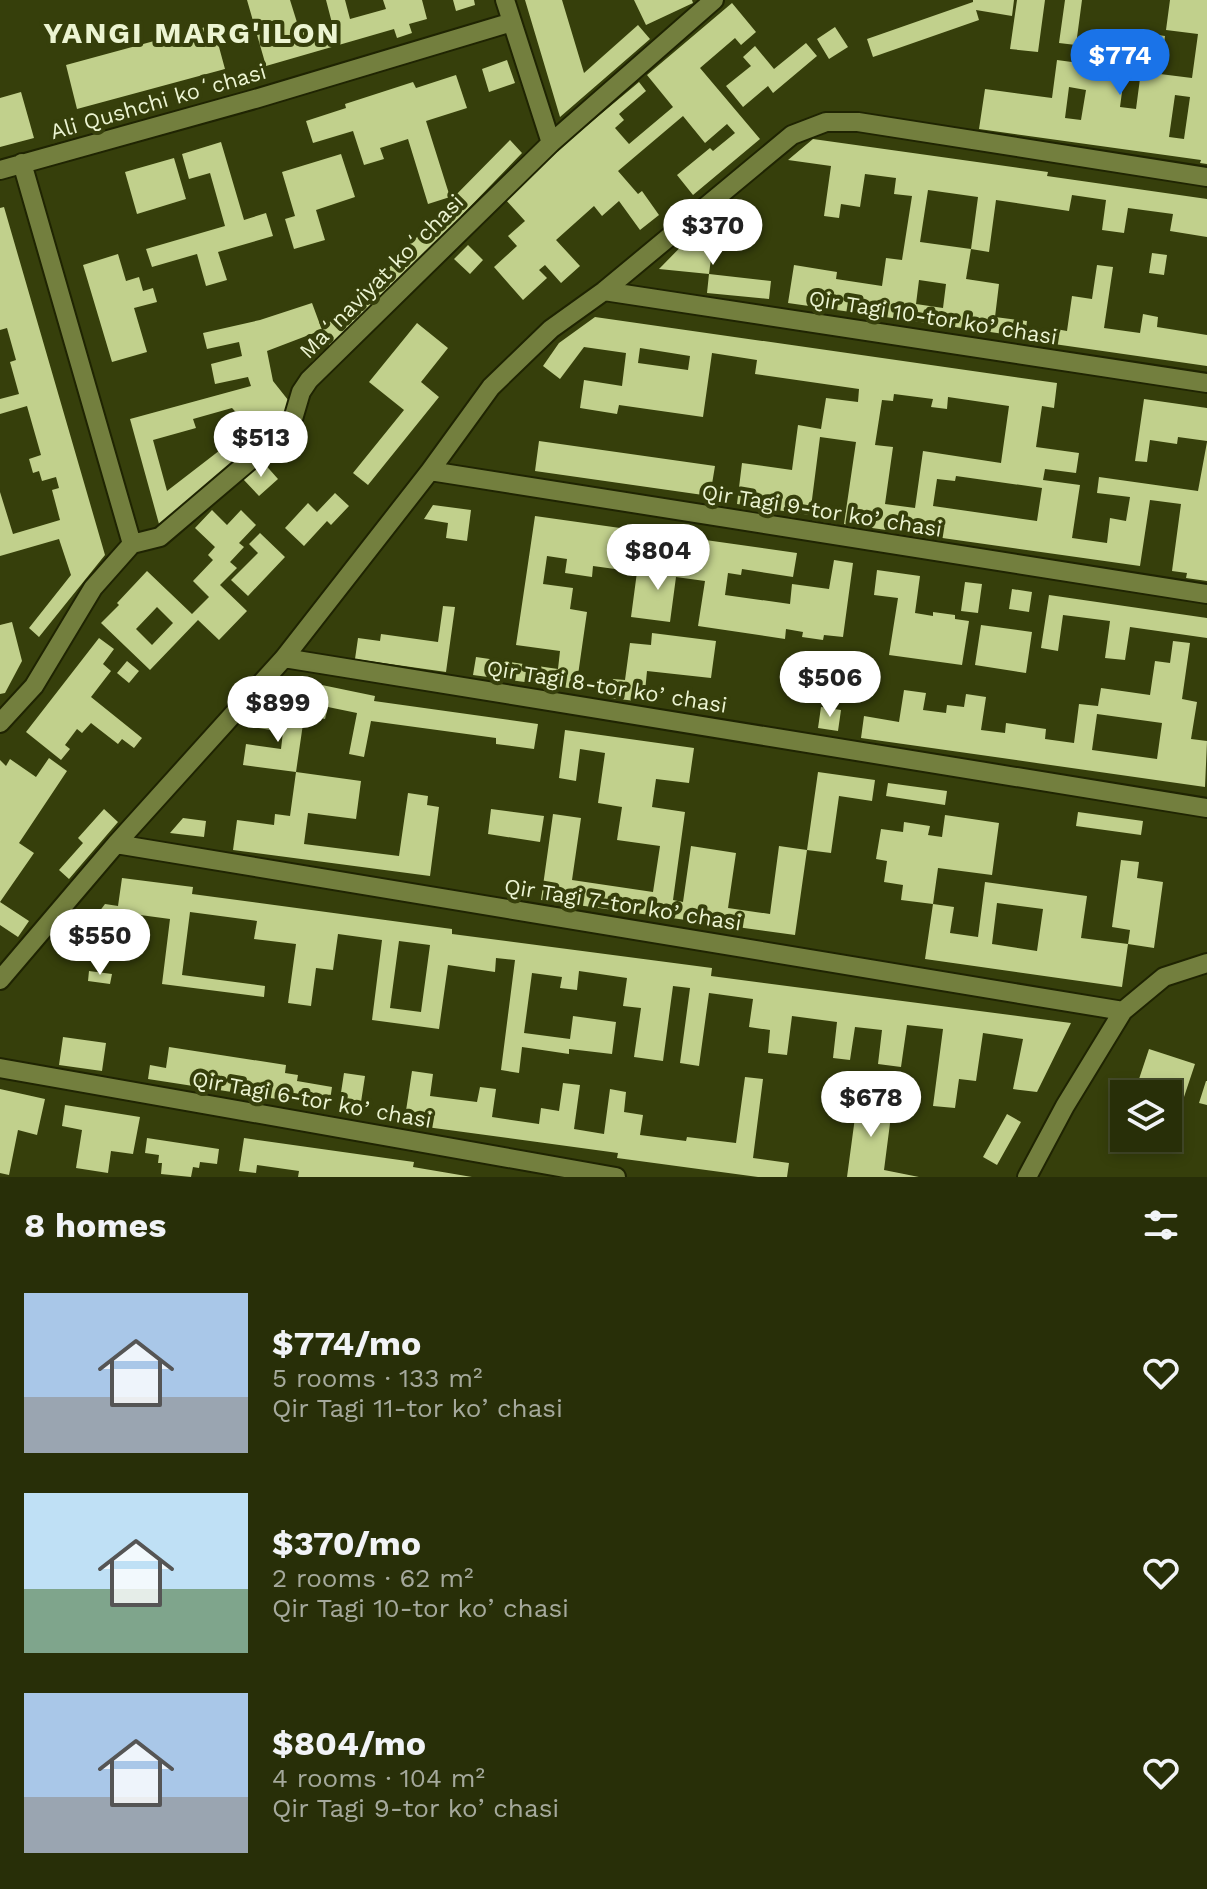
<!DOCTYPE html>
<meta charset="utf-8">
<style>
body{margin:0;font-family:"Work Sans",sans-serif;background:#303712;color:#f1f3f6;height:100vh;display:flex;flex-direction:column;font-size:30px;white-space:nowrap}
*{box-sizing:border-box;margin:0}
p{font-size:26px;color:#a5a99c}
.icon{flex:none;width:44px;height:44px;fill:none;stroke:currentColor;stroke-width:2;stroke-linecap:round;stroke-linejoin:round}
.map{position:relative;height:1177px;overflow:hidden}
.sheet{display:flex;flex-direction:column;background:#282f08;flex:1}
.sheet>*{flex:none}
.fabs{position:absolute;left:1110px;top:1080px;display:grid;gap:16px}
.fabs a{display:grid;place-items:center;width:72px;height:72px;border-radius:0px;background:#282f08;box-shadow:0 4px 12px #0003,0 0 0 2px #444a29;font-size:40px}
.price{position:absolute;translate:-50% -68px;padding:0 18px;border-radius:28px;background:#fff;color:#222;font-size:26px;line-height:52px;filter:drop-shadow(0 2px 4px #0008)}
.price::after{content:'';position:absolute;left:50%;top:48px;width:24px;height:18px;margin-left:-12px;background:inherit;clip-path:polygon(0 0,100% 0,50% 100%)}
.price.active{background:#1a73e8;color:#fff}
ul{padding:0;list-style:none}
li{display:flex;align-items:center;gap:24px;height:200px;padding:0 24px}
li span{display:grid;place-items:center;flex:none;width:224px;height:160px;border-radius:0px;color:#555}
li>.icon{margin-inline-start:auto}
span .icon{width:96px;height:96px;fill:#fffc;stroke-width:1}
li b{font-size:34px}
h2{display:flex;justify-content:space-between;align-items:center;height:96px;padding:0 24px;font-size:34px}
.map>svg:first-child{display:block}
</style>
<div class="map">
<svg width="1207" height="1177" viewBox="0 0 1207 1177">
<rect width="100%" height="100%" fill="#363f0b"/>
<path fill="#c1d08c" fill-rule="evenodd" d="M 247,0 L 290,0 L 300,32 L 332,23 L 326,0 L 345,0 L 350,19 L 386,9 L 383,0 L 422,0 L 427,19 L 409,24 L 412,33 L 397,38 L 394,29 L 266,66 Z
M 453,0 L 474,0 L 475,5 L 456,11 Z
M 525,0 L 562,0 L 584,73 L 638,25 L 650,39 L 560,117 Z
M 634,0 L 692,0 L 693,3 L 646,25 Z
M 973,0 L 1014,0 L 1012,16 L 976,10 L 979,20 L 873,57 L 867,39 L 973,2 Z
M 1017,0 L 1045,0 L 1038,52 L 1010,49 Z
M 1065,0 L 1082,0 L 1076,45 L 1059,43 Z
M 1170,0 L 1207,0 L 1207,164 L 1200,163 L 1201,160 L 979,129 L 985,89 L 1052,98 L 1057,60 L 1109,67 L 1114,29 L 1165,36 L 1160,74 L 1192,78 L 1198,34 L 1166,30 ZM 1125,69 L 1141,71 L 1136,109 L 1120,107 ZM 1069,87 L 1086,90 L 1081,120 L 1065,118 ZM 1175,95 L 1190,97 L 1184,139 L 1169,137 Z
M 732,3 L 756,32 L 741,45 L 735,38 L 700,68 L 760,139 L 693,195 L 677,175 L 710,148 L 713,151 L 735,133 L 727,124 L 705,143 L 683,116 L 618,171 L 638,194 L 642,191 L 659,215 L 640,230 L 619,201 L 602,216 L 594,206 L 556,240 L 580,266 L 561,283 L 545,265 L 539,270 L 547,278 L 523,300 L 494,267 L 517,246 L 508,236 L 525,221 L 505,199 L 577,134 L 639,82 L 646,91 L 619,114 L 624,120 L 615,128 L 629,144 L 673,107 L 647,75 Z
M 213,25 L 225,69 L 77,109 L 66,65 Z
M 835,27 L 848,47 L 829,59 L 817,39 Z
M 806,43 L 817,56 L 773,93 L 768,86 L 743,107 L 726,86 L 751,66 L 743,57 L 755,46 L 774,69 Z
M 507,60 L 515,83 L 489,92 L 482,69 Z
M 456,75 L 467,108 L 426,121 L 450,197 L 428,204 L 408,139 L 380,148 L 384,159 L 364,165 L 353,131 L 313,143 L 306,121 L 346,108 L 345,104 L 413,82 L 416,88 Z
M 21,92 L 34,138 L 0,147 L 0,98 Z
M 813,139 L 1048,172 L 1047,176 L 1207,199 L 1207,237 L 1170,231 L 1173,214 L 1128,208 L 1124,233 L 1102,230 L 1106,200 L 1072,195 L 1069,211 L 996,200 L 989,252 L 971,249 L 978,197 L 928,190 L 920,242 L 971,249 L 966,279 L 999,284 L 995,317 L 1027,321 L 1025,337 L 788,303 L 794,265 L 837,272 L 836,279 L 882,286 L 886,258 L 902,260 L 912,196 L 894,194 L 896,178 L 865,174 L 860,207 L 841,204 L 839,218 L 824,216 L 831,166 L 788,160 ZM 919,280 L 946,284 L 943,308 L 916,304 Z
M 510,140 L 522,153 L 461,216 L 465,222 L 330,348 L 323,328 L 394,263 L 392,260 L 451,206 L 448,203 Z
M 221,142 L 244,220 L 266,213 L 273,236 L 218,252 L 227,280 L 206,286 L 197,254 L 152,267 L 146,249 L 225,226 L 210,173 L 189,179 L 182,154 Z
M 341,154 L 355,197 L 316,210 L 325,240 L 294,249 L 285,219 L 295,216 L 282,172 Z
M 174,158 L 186,199 L 137,214 L 125,172 Z
M 4,207 L 105,555 L 39,637 L 29,628 L 71,575 L 59,539 L 0,556 L 0,492 L 13,534 L 60,520 L 52,490 L 59,488 L 56,477 L 42,481 L 39,471 L 33,473 L 29,459 L 41,455 L 27,406 L 0,414 L 0,399 L 19,394 L 10,362 L 16,360 L 7,328 L 0,330 L 0,208 Z
M 707,220 L 716,220 L 709,274 L 771,281 L 769,299 L 707,293 L 709,274 L 659,269 Z
M 468,245 L 483,260 L 470,274 L 454,259 Z
M 1152,253 L 1167,255 L 1164,275 L 1149,273 Z
M 118,254 L 126,281 L 139,277 L 143,291 L 153,288 L 157,302 L 134,308 L 147,352 L 112,362 L 83,265 Z
M 1097,265 L 1113,267 L 1104,328 L 1140,333 L 1143,314 L 1158,317 L 1157,327 L 1207,335 L 1207,366 L 1054,344 L 1056,329 L 1067,331 L 1072,296 L 1092,299 Z
M 312,303 L 322,330 L 267,351 L 273,381 L 292,405 L 243,458 L 159,524 L 130,419 L 251,386 L 248,377 L 215,384 L 211,364 L 242,356 L 239,342 L 207,349 L 203,333 L 260,320 ZM 232,408 L 250,427 L 167,491 L 153,440 L 196,428 L 193,419 Z
M 595,317 L 1057,383 L 1054,408 L 1042,406 L 1036,447 L 1079,453 L 1076,473 L 1045,469 L 1043,480 L 1080,485 L 1072,538 L 1107,543 L 1110,518 L 1126,521 L 1130,497 L 1097,493 L 1099,477 L 1198,491 L 1207,442 L 1207,581 L 1186,578 L 1187,573 L 1172,571 L 1181,504 L 1150,500 L 1140,566 L 844,524 L 856,442 L 820,437 L 810,515 L 737,504 L 742,463 L 792,470 L 798,425 L 821,429 L 826,398 L 858,402 L 859,389 L 755,374 L 757,360 L 712,353 L 703,417 L 619,405 L 617,414 L 580,408 L 584,380 L 622,386 L 626,353 L 584,347 L 560,379 L 543,366 L 559,343 ZM 640,348 L 690,356 L 688,370 L 638,363 ZM 894,394 L 933,399 L 931,407 L 947,409 L 948,397 L 1009,406 L 1001,463 L 923,451 L 915,508 L 885,504 L 893,447 L 875,445 L 882,400 L 893,401 ZM 956,476 L 1042,488 L 1037,521 L 933,506 L 937,479 L 955,481 Z
M 417,323 L 448,348 L 421,382 L 439,397 L 368,485 L 353,473 L 404,410 L 369,382 Z
M 1144,399 L 1207,408 L 1207,441 L 1178,437 L 1177,444 L 1150,440 L 1147,462 L 1135,461 Z
M 539,441 L 715,466 L 710,496 L 535,471 Z
M 262,461 L 278,479 L 259,496 L 243,479 Z
M 335,493 L 349,506 L 331,525 L 327,521 L 304,546 L 285,528 L 308,503 L 317,512 Z
M 433,505 L 471,510 L 467,541 L 446,538 L 448,523 L 424,519 Z
M 212,510 L 227,525 L 241,510 L 256,525 L 239,543 L 244,547 L 230,562 L 237,568 L 220,585 L 247,611 L 219,640 L 198,620 L 150,670 L 101,623 L 119,605 L 117,603 L 147,571 L 192,614 L 209,597 L 193,581 L 213,560 L 208,555 L 215,547 L 195,528 ZM 157,607 L 173,623 L 152,645 L 136,629 Z
M 535,516 L 797,553 L 793,577 L 742,569 L 741,575 L 728,573 L 725,595 L 790,604 L 792,584 L 829,589 L 834,560 L 853,563 L 843,637 L 824,635 L 823,640 L 802,637 L 803,632 L 786,629 L 785,639 L 698,626 L 705,581 L 676,577 L 670,622 L 631,617 L 637,572 L 593,566 L 592,577 L 565,573 L 567,559 L 547,556 L 543,584 L 573,588 L 570,609 L 587,612 L 576,689 L 473,675 L 476,657 L 558,669 L 560,651 L 516,645 Z
M 260,533 L 285,557 L 248,596 L 231,580 L 258,553 L 249,544 Z
M 877,570 L 920,576 L 915,613 L 933,616 L 933,612 L 955,615 L 955,619 L 969,621 L 962,665 L 889,655 L 898,598 L 874,595 Z
M 965,582 L 982,584 L 978,613 L 961,611 Z
M 1012,589 L 1032,592 L 1029,612 L 1009,609 Z
M 1049,595 L 1207,618 L 1207,638 L 1130,627 L 1125,660 L 1105,658 L 1110,621 L 1063,615 L 1058,651 L 1041,648 Z
M 443,606 L 455,607 L 446,672 L 355,659 L 358,638 L 380,641 L 381,634 L 438,642 Z
M 12,622 L 22,661 L 5,693 L 0,694 L 0,625 Z
M 981,625 L 1032,632 L 1026,673 L 975,665 Z
M 652,633 L 716,641 L 711,678 L 647,671 L 644,702 L 610,698 L 613,679 L 625,680 L 630,643 L 651,645 Z
M 99,638 L 114,649 L 103,664 L 111,671 L 91,697 L 142,738 L 134,748 L 122,739 L 118,744 L 91,723 L 82,733 L 77,729 L 65,745 L 70,749 L 61,760 L 26,732 Z
M 1173,641 L 1190,643 L 1182,699 L 1197,702 L 1191,739 L 1207,741 L 1205,787 L 861,738 L 864,716 L 899,722 L 904,690 L 926,693 L 923,710 L 946,713 L 947,705 L 964,707 L 966,694 L 986,697 L 981,730 L 1005,733 L 1006,723 L 1046,729 L 1045,739 L 1074,743 L 1079,704 L 1098,706 L 1101,688 L 1150,695 L 1155,661 L 1170,663 ZM 1097,714 L 1162,723 L 1157,759 L 1092,750 Z
M 127,661 L 139,671 L 129,683 L 117,673 Z
M 288,678 L 375,696 L 374,701 L 538,724 L 534,749 L 496,744 L 496,738 L 371,721 L 364,757 L 349,754 L 357,713 L 328,707 L 325,719 L 315,717 L 316,713 L 272,704 Z
M 821,707 L 841,710 L 838,731 L 818,728 Z
M 270,711 L 304,717 L 296,772 L 243,765 L 246,744 L 281,749 L 283,732 L 253,727 Z
M 565,730 L 694,748 L 689,783 L 656,779 L 652,807 L 685,812 L 673,900 L 683,902 L 691,846 L 736,853 L 728,908 L 770,914 L 779,846 L 807,850 L 795,935 L 541,900 L 553,814 L 581,818 L 572,880 L 653,892 L 660,846 L 617,840 L 622,807 L 598,803 L 605,753 L 580,749 L 576,781 L 559,778 Z
M 49,758 L 67,771 L 19,843 L 34,853 L 0,902 L 29,921 L 18,937 L 0,925 L 0,760 L 6,766 L 10,759 L 36,777 Z
M 296,772 L 361,781 L 356,819 L 308,813 L 304,844 L 399,856 L 408,793 L 428,796 L 427,805 L 439,807 L 430,876 L 233,850 L 237,820 L 274,825 L 275,814 L 290,816 Z
M 818,772 L 875,780 L 872,801 L 839,796 L 831,853 L 807,850 Z
M 888,783 L 947,791 L 945,805 L 886,796 Z
M 104,809 L 118,822 L 69,879 L 59,870 L 83,843 L 78,838 Z
M 491,809 L 544,816 L 540,842 L 488,834 Z
M 1078,812 L 1143,821 L 1141,835 L 1076,826 Z
M 945,815 L 999,823 L 992,875 L 938,868 L 933,904 L 901,900 L 903,885 L 884,882 L 887,861 L 876,859 L 881,829 L 903,832 L 904,822 L 930,826 L 928,835 L 942,837 Z
M 183,818 L 206,821 L 204,837 L 170,833 Z
M 1121,860 L 1139,862 L 1137,878 L 1163,882 L 1154,948 L 1128,944 L 1130,930 L 1112,927 Z
M 122,878 L 193,887 L 192,894 L 452,929 L 452,934 L 712,968 L 711,976 L 1071,1023 L 1037,1092 L 1013,1089 L 1023,1039 L 983,1033 L 976,1081 L 959,1079 L 955,1108 L 933,1106 L 943,1029 L 907,1025 L 901,1067 L 878,1064 L 882,1030 L 855,1027 L 850,1060 L 833,1058 L 837,1022 L 792,1016 L 787,1055 L 768,1053 L 770,1030 L 749,1027 L 753,999 L 709,993 L 699,1066 L 680,1063 L 690,988 L 673,986 L 663,1061 L 634,1057 L 641,1008 L 623,1006 L 627,978 L 579,971 L 577,990 L 560,988 L 562,977 L 532,973 L 524,1033 L 570,1039 L 573,1016 L 616,1022 L 612,1054 L 569,1049 L 569,1054 L 522,1047 L 519,1073 L 501,1070 L 515,960 L 496,958 L 495,972 L 448,965 L 439,1029 L 372,1020 L 382,940 L 338,934 L 333,970 L 316,968 L 311,1006 L 288,1003 L 296,944 L 254,939 L 257,921 L 190,912 L 182,975 L 265,986 L 264,997 L 162,984 L 170,919 L 118,912 L 116,928 L 90,924 L 105,904 L 118,906 ZM 399,941 L 430,945 L 421,1012 L 390,1008 Z
M 985,882 L 1087,896 L 1081,938 L 1128,944 L 1122,987 L 925,959 L 933,904 L 954,907 L 950,933 L 978,937 ZM 997,903 L 1043,909 L 1037,951 L 992,944 Z
M 89,971 L 112,974 L 110,984 L 88,981 Z
M 63,1037 L 106,1043 L 102,1071 L 59,1065 Z
M 169,1047 L 286,1065 L 285,1073 L 298,1075 L 297,1081 L 332,1087 L 329,1107 L 148,1079 L 150,1065 L 166,1068 Z
M 1149,1049 L 1195,1064 L 1183,1100 L 1137,1085 Z
M 412,1071 L 433,1074 L 430,1096 L 477,1102 L 480,1087 L 496,1089 L 492,1117 L 539,1124 L 541,1108 L 559,1111 L 563,1083 L 580,1085 L 574,1129 L 604,1134 L 610,1089 L 626,1092 L 624,1112 L 643,1115 L 640,1135 L 686,1141 L 687,1137 L 736,1143 L 745,1077 L 763,1079 L 753,1158 L 789,1163 L 787,1177 L 758,1177 L 617,1158 L 618,1153 L 404,1124 Z
M 344,1073 L 365,1076 L 359,1115 L 338,1112 Z
M 1206,1081 L 1207,1081 L 1207,1105 L 1199,1103 Z
M 0,1089 L 45,1099 L 37,1135 L 18,1130 L 9,1175 L 0,1173 Z
M 858,1095 L 893,1100 L 884,1170 L 919,1177 L 847,1177 Z
M 65,1105 L 140,1117 L 133,1154 L 111,1151 L 108,1173 L 76,1168 L 82,1130 L 62,1126 Z
M 1007,1114 L 1021,1122 L 997,1165 L 983,1157 Z
M 1120,1126 L 1124,1127 L 1124,1138 L 1140,1138 L 1138,1146 L 1116,1139 Z
M 147,1138 L 219,1149 L 217,1164 L 200,1162 L 199,1168 L 193,1167 L 191,1177 L 161,1174 L 162,1163 L 158,1163 L 159,1155 L 145,1153 Z
M 244,1138 L 414,1162 L 413,1167 L 472,1177 L 298,1177 L 299,1171 L 257,1165 L 256,1173 L 239,1171 Z"/>
<g fill="none" stroke-linecap="round" stroke-linejoin="round">
<defs>
<path id="street" d="M 505,0 L 551,143
M 22,163 L 132,544
M 0,170 L 255,99 L 512,22
M 604,291 L 1207,383
M 430,471 L 1207,594
M 284,658 L 1207,808
M 0,723 L 34,686 L 93,588 L 132,544 L 160,537 L 274,440 L 293,419 L 301,392 L 309,380 L 551,143 L 714,0
M 116,844 L 1123,1011
M 0,980 L 116,844 L 284,658 L 430,471 L 491,387 L 551,329 L 604,291 L 792,135 L 826,122 L 858,122 L 1207,177
M 0,1068 L 616,1177
M 1027,1177 L 1065,1106 L 1123,1011 L 1164,977 L 1207,963"/>
</defs>
<use href="#street" stroke="#1f2402" stroke-width="22"/>
<use href="#street" stroke="#737f3e" stroke-width="18"/>
</g>
<g text-anchor="middle" stroke-width="8" stroke-linejoin="round" paint-order="stroke">
<g font-size="22" fill="#ecf4d2" stroke="#363f0b">
<text transform="translate(158 101) rotate(-16)" y="8">Ali Qushchi koʻchasi</text>
<text transform="translate(381 276) rotate(-45)" y="8">Maʻnaviyat koʻchasi</text>
<text transform="translate(933 317) rotate(9)" y="8">Qir Tagi 10-tor koʼchasi</text>
<text transform="translate(822 510) rotate(9)" y="8">Qir Tagi 9-tor koʼchasi</text>
<text transform="translate(607 686) rotate(9)" y="8">Qir Tagi 8-tor koʼchasi</text>
<text transform="translate(623 904) rotate(9)" y="8">Qir Tagi 7-tor koʼchasi</text>
<text transform="translate(312 1099) rotate(10)" y="8">Qir Tagi 6-tor koʼchasi</text>
</g>
<g font-size="30" font-weight="bold" letter-spacing="2" fill="#ecf4d2" stroke="#363f0b">
<text x="192" y="43">YANGI MARG'ILON</text>
</g>
</g>
</svg>
<div class="fabs">
<a><svg class="icon" aria-label="layers" viewBox="0 0 24 24"><path d="M12 4l9 5-9 5-9-5zM3 14l9 5 9-5"/></svg></a>
</div>
<b class="price active" style="left:1120px;top:97px">$774</b>
<b class="price" style="left:713px;top:267px">$370</b>
<b class="price" style="left:261px;top:479px">$513</b>
<b class="price" style="left:658px;top:592px">$804</b>
<b class="price" style="left:830px;top:719px">$506</b>
<b class="price" style="left:278px;top:744px">$899</b>
<b class="price" style="left:100px;top:977px">$550</b>
<b class="price" style="left:871px;top:1139px">$678</b>
</div>
<section class="sheet">
<h2>8 homes<svg class="icon" aria-label="filters" viewBox="0 0 24 24"><path d="M4 7h16M4 17h16"/><circle cx="9" cy="7" r="2"/><circle cx="15" cy="17" r="2"/></svg></h2>
<ul>
<li><span style="background:linear-gradient(#a9c7e8 65%,#9aa5b1 0)"><svg class="icon" aria-label="home" viewBox="0 0 24 24"><path d="M3 11l9-7 9 7M6 9v11h12V9"/></svg></span><div><b>$774/mo</b><p>5 rooms · 133 m²</p><p>Qir Tagi 11-tor koʼchasi</p></div><svg class="icon" aria-label="heart" viewBox="0 0 24 24"><path d="M12 20l-8-8c-3-5 5-10 8-4 3-6 11-1 8 4z"/></svg></li>
<li><span style="background:linear-gradient(#bfe0f5 60%,#7fa58c 0)"><svg class="icon" aria-label="home" viewBox="0 0 24 24"><path d="M3 11l9-7 9 7M6 9v11h12V9"/></svg></span><div><b>$370/mo</b><p>2 rooms · 62 m²</p><p>Qir Tagi 10-tor koʼchasi</p></div><svg class="icon" aria-label="heart" viewBox="0 0 24 24"><path d="M12 20l-8-8c-3-5 5-10 8-4 3-6 11-1 8 4z"/></svg></li>
<li><span style="background:linear-gradient(#a9c7e8 65%,#9aa5b1 0)"><svg class="icon" aria-label="home" viewBox="0 0 24 24"><path d="M3 11l9-7 9 7M6 9v11h12V9"/></svg></span><div><b>$804/mo</b><p>4 rooms · 104 m²</p><p>Qir Tagi 9-tor koʼchasi</p></div><svg class="icon" aria-label="heart" viewBox="0 0 24 24"><path d="M12 20l-8-8c-3-5 5-10 8-4 3-6 11-1 8 4z"/></svg></li>
</ul>
</section>
